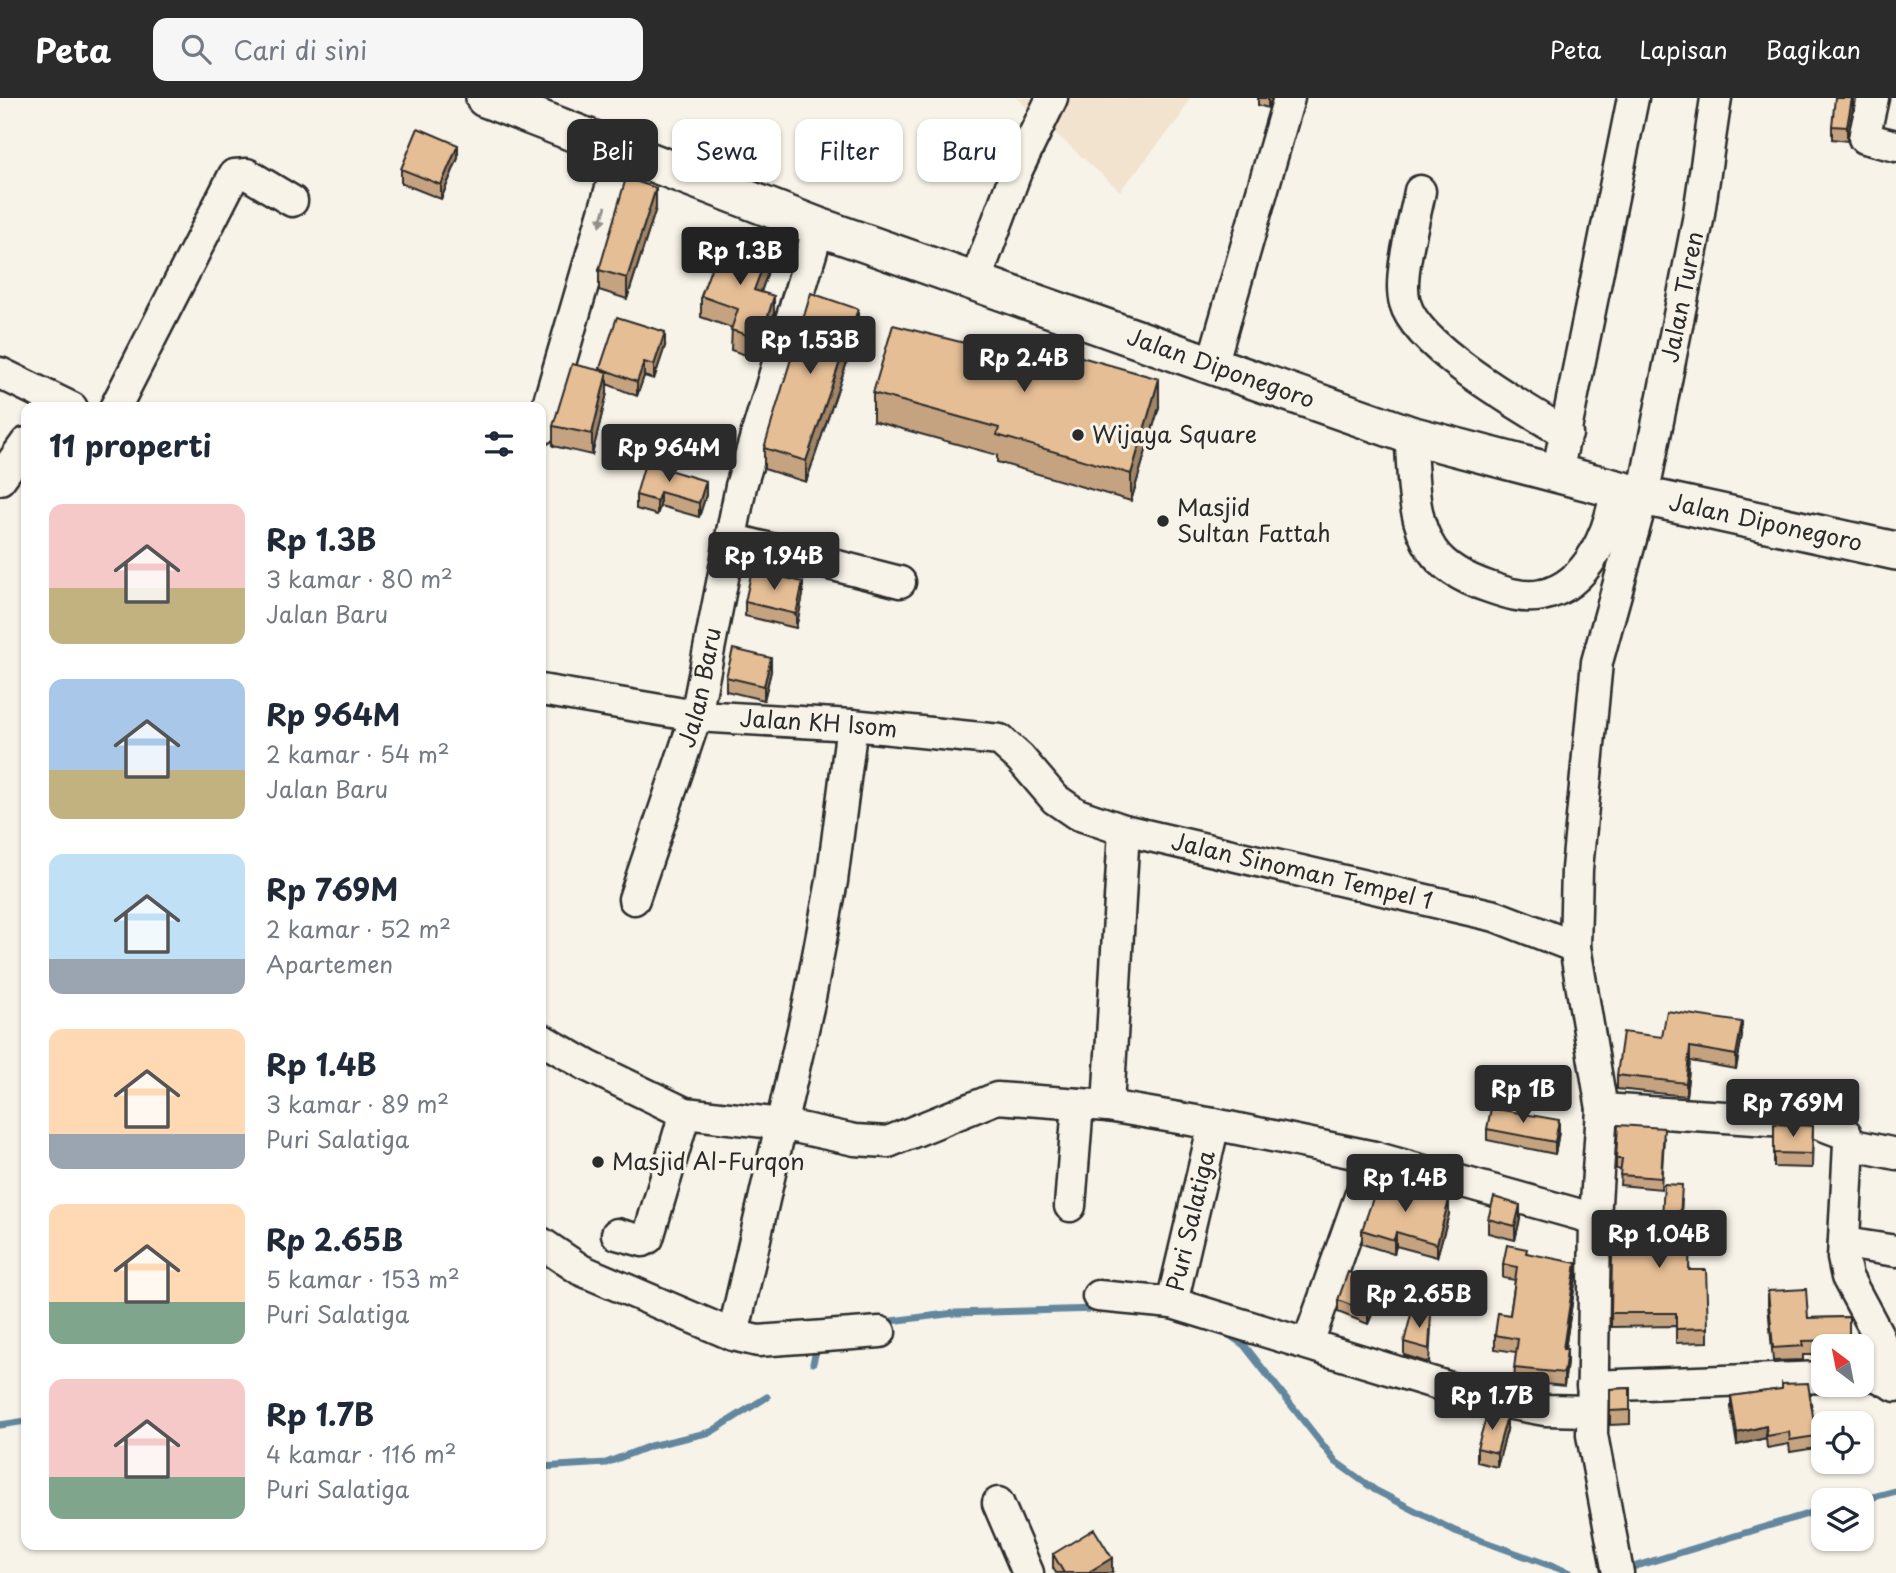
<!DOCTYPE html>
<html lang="id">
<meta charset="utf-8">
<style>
body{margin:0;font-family:"Playpen Sans",sans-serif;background:#f6f6f7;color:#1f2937;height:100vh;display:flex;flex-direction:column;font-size:26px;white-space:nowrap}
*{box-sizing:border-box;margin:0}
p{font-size:23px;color:#747a83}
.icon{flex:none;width:38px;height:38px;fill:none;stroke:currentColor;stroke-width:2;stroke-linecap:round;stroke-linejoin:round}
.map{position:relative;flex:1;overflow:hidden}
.side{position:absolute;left:21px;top:304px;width:525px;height:1148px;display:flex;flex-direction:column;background:#fff;border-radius:14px;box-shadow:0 2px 5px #0004}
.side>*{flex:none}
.banner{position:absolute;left:567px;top:21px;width:665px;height:63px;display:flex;gap:14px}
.needle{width:46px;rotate:328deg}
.buttons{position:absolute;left:1811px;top:1236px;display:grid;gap:14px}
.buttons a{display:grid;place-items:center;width:63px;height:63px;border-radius:14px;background:#fff;box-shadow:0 2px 5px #0004;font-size:35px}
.price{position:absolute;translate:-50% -60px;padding:0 16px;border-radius:7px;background:#2b2b2b;color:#fff;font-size:23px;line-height:46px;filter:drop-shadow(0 2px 4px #0008)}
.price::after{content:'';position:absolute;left:50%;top:42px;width:21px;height:16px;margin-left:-10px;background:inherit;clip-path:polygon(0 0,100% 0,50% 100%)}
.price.selected{background:#222;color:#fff}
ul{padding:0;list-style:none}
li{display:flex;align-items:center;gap:21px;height:175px;padding:0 28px}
li span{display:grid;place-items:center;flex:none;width:196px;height:140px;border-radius:14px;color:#555}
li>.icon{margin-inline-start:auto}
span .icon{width:84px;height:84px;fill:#fffc;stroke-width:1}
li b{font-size:30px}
h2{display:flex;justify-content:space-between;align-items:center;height:84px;padding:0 28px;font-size:30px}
.tag{padding:0 24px;border-radius:14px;background:#fff;box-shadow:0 2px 5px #0004;font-size:24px;line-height:63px}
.tag.selected{background:#2b2b2b;color:#fff}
header{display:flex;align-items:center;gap:42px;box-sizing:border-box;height:98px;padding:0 35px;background:#2b2b2b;color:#fff}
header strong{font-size:33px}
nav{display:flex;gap:38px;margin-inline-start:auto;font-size:24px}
.search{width:490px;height:63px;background:#f6f6f7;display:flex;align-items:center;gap:18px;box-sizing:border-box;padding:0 24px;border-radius:14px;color:#747a83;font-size:26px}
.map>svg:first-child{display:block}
</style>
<header>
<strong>Peta</strong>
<div class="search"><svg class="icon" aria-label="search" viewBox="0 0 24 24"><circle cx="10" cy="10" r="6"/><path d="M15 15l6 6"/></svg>Cari di sini</div>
<nav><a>Peta</a><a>Lapisan</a><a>Bagikan</a></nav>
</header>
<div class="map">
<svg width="1896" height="1475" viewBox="0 0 1896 1475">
<rect width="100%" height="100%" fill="#f7f3e8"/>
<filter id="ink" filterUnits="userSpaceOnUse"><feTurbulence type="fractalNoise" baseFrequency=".0143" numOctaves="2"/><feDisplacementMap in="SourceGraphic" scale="14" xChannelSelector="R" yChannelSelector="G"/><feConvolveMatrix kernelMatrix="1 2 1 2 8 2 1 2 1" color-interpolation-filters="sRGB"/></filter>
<g filter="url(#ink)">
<path fill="#f2e3cf" d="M 1016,0 L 1190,0 L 1178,22 L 1120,93 Z"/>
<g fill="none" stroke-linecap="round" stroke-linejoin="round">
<path stroke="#64879e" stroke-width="7" d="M 883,1224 L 955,1215 L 1098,1211
M 1228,1236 L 1244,1247 L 1336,1364 L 1375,1392 L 1455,1433 L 1571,1475
M 813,1265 L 818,1245
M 0,1327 L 26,1323
M 541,1369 L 606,1365 L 650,1348 L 711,1334 L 767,1299
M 1862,1402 L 1896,1393
M 1623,1472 L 1824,1411"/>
<defs>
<g id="minor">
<path d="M 1873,0 L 1864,40 L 1896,48"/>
<path d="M 1420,93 C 1415,122 1397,178 1405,205 C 1417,250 1527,312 1567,336"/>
<path d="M 975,184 L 1016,74 L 1052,0"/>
<path d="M 1212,267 L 1289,0"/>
<path d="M 0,275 L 72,310"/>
<path d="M 115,310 L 234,77 L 247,76 L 292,103"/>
<path d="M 541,331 L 622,52"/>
<path d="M 1410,337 C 1414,375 1410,418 1432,452 C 1445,471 1468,482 1489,489 C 1506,495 1524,501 1542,497 C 1588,488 1611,432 1616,390"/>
<path d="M 1557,376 L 1633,0"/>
<path d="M 0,381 L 26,345"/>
<path d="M 731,441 L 900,484"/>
<path id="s1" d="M 541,592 L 696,618 L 852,627 L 1000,642 L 1020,660 L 1055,701 L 1077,716 L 1124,732 L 1495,818 L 1575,849"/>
<path id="s2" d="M 634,801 L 696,618 L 741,388 L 819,129"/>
<path d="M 541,941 L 588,968 L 685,1015 L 781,1026 L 855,1042 L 888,1044 L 997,1000 L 1108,1008 L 1124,732"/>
<path d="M 1108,1008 L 1214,1026 L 1374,1059 L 1595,1121"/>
<path d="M 1602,1011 L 1817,1025 L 1846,1036 L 1849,1046 L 1843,1160 L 1847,1179 L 1877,1235 L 1896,1284"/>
<path d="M 1214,1026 L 1172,1205 L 1490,1302 L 1545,1312 L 1591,1313"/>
<path d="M 1849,1046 L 1896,1056"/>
<path d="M 1070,1108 L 1078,1006"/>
<path d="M 617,1136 L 643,1143 L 648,1140 L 685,1015"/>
<path d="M 541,1145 L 581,1172 L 733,1237 L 758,1243 L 880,1234"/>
<path d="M 1844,1145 L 1896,1153"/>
<path d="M 1098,1198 L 1172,1205"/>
<path d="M 733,1237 L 809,905 L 832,783 L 852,627"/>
<path d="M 1308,1245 L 1374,1059"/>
<path d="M 1862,1278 L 1875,1277 L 1896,1288"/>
<path d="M 1592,1288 L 1824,1279"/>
<path d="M 998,1405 L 1028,1475"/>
<path id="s3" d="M 1618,1475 L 1592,1337 L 1595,1121 L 1602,1011 L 1575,849 L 1577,771 L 1597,564 L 1643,398 L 1698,122 L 1716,0"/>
</g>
<g id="major">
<path id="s4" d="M 485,0 L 819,129 L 1410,337 L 1643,398 L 1896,453"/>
</g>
</defs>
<use href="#minor" stroke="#2b2b2b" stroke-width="35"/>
<use href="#major" stroke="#2b2b2b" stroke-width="42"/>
<use href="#minor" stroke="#f7f3e8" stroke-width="30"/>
<use href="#major" stroke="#f7f3e8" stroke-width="37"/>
</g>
<path fill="#c5a380" stroke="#2b2b2b" stroke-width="2" d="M 1258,0 L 1272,0 L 1268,10 L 1258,7 Z
M 1853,0 L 1853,10 L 1847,43 L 1832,41 L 1832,28 Z
M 458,60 L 441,101 L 401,85 L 401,71 Z
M 656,110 L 627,201 L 599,192 L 599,172 Z
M 767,177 L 761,194 L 774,219 L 761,262 L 731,252 L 732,230 L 701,219 L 701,198 Z
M 858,232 L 806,384 L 764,371 L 764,350 Z
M 665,248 L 654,281 L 644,278 L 637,298 L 607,286 L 607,295 L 592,357 L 553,348 L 553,328 L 600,272 L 600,270 Z
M 873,295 L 1159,309 L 1131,403 L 997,364 L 997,357 L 873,323 Z
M 706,383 L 706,397 L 699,419 L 660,408 L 657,417 L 636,411 L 636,397 Z
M 803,497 L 796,530 L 745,518 L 745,504 Z
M 771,573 L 764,602 L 726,593 L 726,579 Z
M 1742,938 L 1736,971 L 1690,963 L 1686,998 L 1617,991 L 1617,977 L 1662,939 Z
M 1774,1026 L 1813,1028 L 1812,1070 L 1774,1069 Z
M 1487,1031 L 1559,1034 L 1555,1056 L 1487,1042 Z
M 1664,1040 L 1661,1091 L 1620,1087 L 1621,1072 L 1616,1071 L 1616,1061 Z
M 1682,1101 L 1680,1138 L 1690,1172 L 1708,1230 L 1708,1244 L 1676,1245 L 1676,1228 L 1611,1229 L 1612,1156 L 1661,1135 Z
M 1449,1116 L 1437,1159 L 1396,1148 L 1394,1156 L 1362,1146 L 1362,1132 Z
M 1488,1121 L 1520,1121 L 1515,1142 L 1488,1135 Z
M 1527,1155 L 1576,1179 L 1565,1251 L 1567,1264 L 1564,1288 L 1514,1283 L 1516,1254 L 1495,1251 L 1495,1237 L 1510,1217 L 1515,1182 L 1503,1180 L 1503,1166 Z
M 1768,1193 L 1808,1220 L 1849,1219 L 1849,1248 L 1824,1248 L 1824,1257 L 1803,1257 L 1803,1262 L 1773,1263 L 1768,1207 Z
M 1379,1199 L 1368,1226 L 1338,1214 L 1338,1202 Z
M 1431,1230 L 1429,1265 L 1404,1257 L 1404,1244 Z
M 1782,1286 L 1816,1338 L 1816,1350 L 1790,1354 L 1789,1346 L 1767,1350 L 1766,1340 L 1737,1347 L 1731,1310 L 1731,1298 L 1782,1291 Z
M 1630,1290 L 1630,1326 L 1610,1327 L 1610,1291 Z
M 1507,1332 L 1497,1369 L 1477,1364 L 1477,1350 Z
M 1053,1456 L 1112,1474 L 1110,1475 L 1056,1475 L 1053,1470 Z"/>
<path fill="#a08568" stroke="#2b2b2b" stroke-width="2" d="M 1268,0 L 1272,0 L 1268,10 Z
M 1852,0 L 1853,10 L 1847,43 L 1847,29 Z
M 458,47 L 458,60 L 441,101 L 441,87 Z
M 656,90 L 656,110 L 627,201 L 627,180 Z
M 767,157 L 767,177 L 754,212 L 754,192 Z
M 774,198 L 774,219 L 761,262 L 761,241 Z
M 858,211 L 858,232 L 806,384 L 806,363 Z
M 665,234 L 665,248 L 654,281 L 654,267 Z
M 644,264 L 644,278 L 637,298 L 637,284 Z
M 607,274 L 607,295 L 592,357 L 592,336 Z
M 1159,281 L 1159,309 L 1131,403 L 1131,376 Z
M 706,383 L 706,397 L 699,419 L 699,405 Z
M 660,394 L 660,408 L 657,417 L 657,403 Z
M 803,484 L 803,497 L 796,530 L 796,516 Z
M 771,560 L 771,573 L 764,602 L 764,588 Z
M 1742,924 L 1742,938 L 1736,971 L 1736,957 Z
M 1690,949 L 1690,963 L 1686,998 L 1686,985 Z
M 1559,1022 L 1559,1034 L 1555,1056 L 1555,1044 Z
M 1449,1102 L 1449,1116 L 1437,1159 L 1437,1146 Z
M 1520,1107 L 1520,1121 L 1515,1142 L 1515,1128 Z
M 1396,1134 L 1396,1148 L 1394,1156 L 1394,1142 Z
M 1576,1165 L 1576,1179 L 1563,1264 L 1563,1251 Z
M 1379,1187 L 1379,1199 L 1368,1226 L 1368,1214 Z
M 1567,1251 L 1567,1264 L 1564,1288 L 1564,1275 Z
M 1507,1318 L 1507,1332 L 1497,1369 L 1497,1355 Z
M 1766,1328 L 1766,1340 L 1737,1347 L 1737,1335 Z
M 1112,1460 L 1112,1474 L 1110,1475 L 1087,1475 Z"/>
<path fill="#e5be95" stroke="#2b2b2b" stroke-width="2" d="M 1835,0 L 1852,0 L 1847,29 L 1832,28 Z
M 418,30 L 458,47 L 441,87 L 401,71 Z
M 626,80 L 656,90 L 627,180 L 599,172 Z
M 722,141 L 767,157 L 754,192 L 774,198 L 761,241 L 731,232 L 738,211 L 701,198 Z
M 811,195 L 858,211 L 806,363 L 764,350 Z
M 617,219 L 665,234 L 654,267 L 644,264 L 637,284 L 600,270 Z
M 893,227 L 1020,259 L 1025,243 L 1159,281 L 1131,376 L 997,337 L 999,330 L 873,295 Z
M 572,266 L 607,274 L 592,336 L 553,328 Z
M 645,365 L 706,383 L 699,405 L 660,394 L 657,403 L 636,397 Z
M 752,472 L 803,484 L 796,516 L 745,504 Z
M 733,551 L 771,560 L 764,588 L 726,579 Z
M 1667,913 L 1742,924 L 1736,957 L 1690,949 L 1686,985 L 1617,977 L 1623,934 L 1662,939 Z
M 1491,1010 L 1559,1022 L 1555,1044 L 1487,1031 Z
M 1774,1026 L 1813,1028 L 1812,1056 L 1774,1055 Z
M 1618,1027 L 1664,1030 L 1661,1080 L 1620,1077 L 1622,1061 L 1616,1061 Z
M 1379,1083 L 1449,1102 L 1437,1146 L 1396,1134 L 1394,1142 L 1362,1132 Z
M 1664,1086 L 1682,1087 L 1679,1138 L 1690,1138 L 1689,1172 L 1706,1172 L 1708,1230 L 1676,1231 L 1676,1215 L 1611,1215 L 1612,1156 L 1618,1128 L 1661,1135 Z
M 1494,1099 L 1520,1107 L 1515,1128 L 1488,1121 Z
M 1507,1147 L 1527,1151 L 1526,1155 L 1576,1165 L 1563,1251 L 1567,1251 L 1564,1275 L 1514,1270 L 1518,1241 L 1495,1237 L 1498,1215 L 1510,1217 L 1517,1169 L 1503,1166 Z
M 1348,1174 L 1379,1187 L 1368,1214 L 1338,1202 Z
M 1806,1191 L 1808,1220 L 1849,1219 L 1849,1242 L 1802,1243 L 1803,1248 L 1773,1250 L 1768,1193 Z
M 1412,1213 L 1431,1216 L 1429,1251 L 1404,1244 Z
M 1808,1285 L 1816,1338 L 1790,1342 L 1789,1334 L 1767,1338 L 1766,1328 L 1737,1335 L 1731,1298 L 1782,1291 L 1782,1286 Z
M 1630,1290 L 1630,1312 L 1610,1313 L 1610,1291 Z
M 1488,1313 L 1507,1318 L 1497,1355 L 1477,1350 Z
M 1094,1431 L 1112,1460 L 1087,1475 L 1064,1475 L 1053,1456 Z"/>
<defs><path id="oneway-solid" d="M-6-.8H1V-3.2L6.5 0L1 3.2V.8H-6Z" transform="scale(1.75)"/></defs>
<use fill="#918f8a" href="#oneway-solid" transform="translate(603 118) rotate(106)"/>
</g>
<g fill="#2b2b2b" stroke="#f7f3e8" stroke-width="2.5">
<circle cx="1078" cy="337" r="7"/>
<circle cx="1163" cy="423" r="7"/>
<circle cx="598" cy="1064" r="7"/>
</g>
<g text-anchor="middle" stroke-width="6" stroke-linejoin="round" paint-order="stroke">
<g font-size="23" fill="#2b2b2b" stroke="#f7f3e8">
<text dy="8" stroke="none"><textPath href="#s3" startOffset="1292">Jalan Turen</textPath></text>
<text dy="8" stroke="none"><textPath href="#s4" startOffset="784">Jalan Diponegoro</textPath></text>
<text dy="8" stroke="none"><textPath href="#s4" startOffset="1351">Jalan Diponegoro</textPath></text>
<text dy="8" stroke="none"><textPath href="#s2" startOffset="222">Jalan Baru</textPath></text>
<text dy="8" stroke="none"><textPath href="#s1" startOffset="280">Jalan KH Isom</textPath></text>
<text dy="8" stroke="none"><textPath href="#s1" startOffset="802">Jalan Sinoman Tempel 1</textPath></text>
<text transform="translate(1191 1123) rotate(-77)" y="8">Puri Salatiga</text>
</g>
<g font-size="23" fill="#2b2b2b" stroke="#f7f3e8" text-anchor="start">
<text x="1092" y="345">Wijaya Square</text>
<text x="1177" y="418">Masjid<tspan x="1177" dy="26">Sultan Fattah</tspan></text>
<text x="612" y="1072">Masjid Al-Furqon</text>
</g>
</g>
</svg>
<div class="buttons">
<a><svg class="needle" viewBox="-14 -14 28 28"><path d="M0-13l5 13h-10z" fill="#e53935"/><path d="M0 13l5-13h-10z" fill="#747a83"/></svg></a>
<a><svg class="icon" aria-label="locate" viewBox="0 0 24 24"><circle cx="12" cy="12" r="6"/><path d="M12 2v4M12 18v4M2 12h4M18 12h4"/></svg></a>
<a><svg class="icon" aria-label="layers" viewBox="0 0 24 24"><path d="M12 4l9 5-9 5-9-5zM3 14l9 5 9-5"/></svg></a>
</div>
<b class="price selected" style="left:740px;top:189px">Rp 1.3B</b>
<b class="price" style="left:810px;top:278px">Rp 1.53B</b>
<b class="price" style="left:1024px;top:296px">Rp 2.4B</b>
<b class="price" style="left:669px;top:386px">Rp 964M</b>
<b class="price" style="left:774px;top:494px">Rp 1.94B</b>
<b class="price" style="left:1523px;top:1027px">Rp 1B</b>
<b class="price" style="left:1793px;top:1041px">Rp 769M</b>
<b class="price" style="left:1405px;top:1116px">Rp 1.4B</b>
<b class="price" style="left:1659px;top:1172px">Rp 1.04B</b>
<b class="price" style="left:1419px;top:1232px">Rp 2.65B</b>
<b class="price" style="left:1492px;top:1334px">Rp 1.7B</b>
<div class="banner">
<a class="tag selected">Beli</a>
<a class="tag">Sewa</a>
<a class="tag">Filter</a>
<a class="tag">Baru</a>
</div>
<section class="side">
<h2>11 properti<svg class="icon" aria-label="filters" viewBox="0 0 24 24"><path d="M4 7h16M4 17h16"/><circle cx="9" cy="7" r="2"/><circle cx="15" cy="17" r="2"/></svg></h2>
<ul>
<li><span style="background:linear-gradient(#f6c9c9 60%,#c2b280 0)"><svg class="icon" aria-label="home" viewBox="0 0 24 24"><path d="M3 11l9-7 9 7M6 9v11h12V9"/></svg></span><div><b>Rp 1.3B</b><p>3 kamar · 80 m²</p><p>Jalan Baru</p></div></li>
<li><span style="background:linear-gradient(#a9c7e8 65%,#c2b280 0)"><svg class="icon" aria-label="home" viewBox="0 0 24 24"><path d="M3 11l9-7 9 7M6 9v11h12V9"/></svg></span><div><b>Rp 964M</b><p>2 kamar · 54 m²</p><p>Jalan Baru</p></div></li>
<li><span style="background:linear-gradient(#bfe0f5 75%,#9aa5b1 0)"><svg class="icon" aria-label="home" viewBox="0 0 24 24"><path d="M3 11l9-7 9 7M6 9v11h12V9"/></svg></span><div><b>Rp 769M</b><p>2 kamar · 52 m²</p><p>Apartemen</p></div></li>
<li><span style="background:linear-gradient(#ffd9b3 75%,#9aa5b1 0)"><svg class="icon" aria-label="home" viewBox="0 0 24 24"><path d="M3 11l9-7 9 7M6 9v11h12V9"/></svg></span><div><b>Rp 1.4B</b><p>3 kamar · 89 m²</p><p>Puri Salatiga</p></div></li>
<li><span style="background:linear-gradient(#ffd9b3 70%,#7fa58c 0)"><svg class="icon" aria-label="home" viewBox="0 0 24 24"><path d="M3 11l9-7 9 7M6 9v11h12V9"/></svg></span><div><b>Rp 2.65B</b><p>5 kamar · 153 m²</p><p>Puri Salatiga</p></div></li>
<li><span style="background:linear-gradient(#f6c9c9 70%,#7fa58c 0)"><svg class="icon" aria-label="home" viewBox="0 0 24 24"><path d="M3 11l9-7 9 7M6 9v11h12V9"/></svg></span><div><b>Rp 1.7B</b><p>4 kamar · 116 m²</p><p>Puri Salatiga</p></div></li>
</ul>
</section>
</div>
